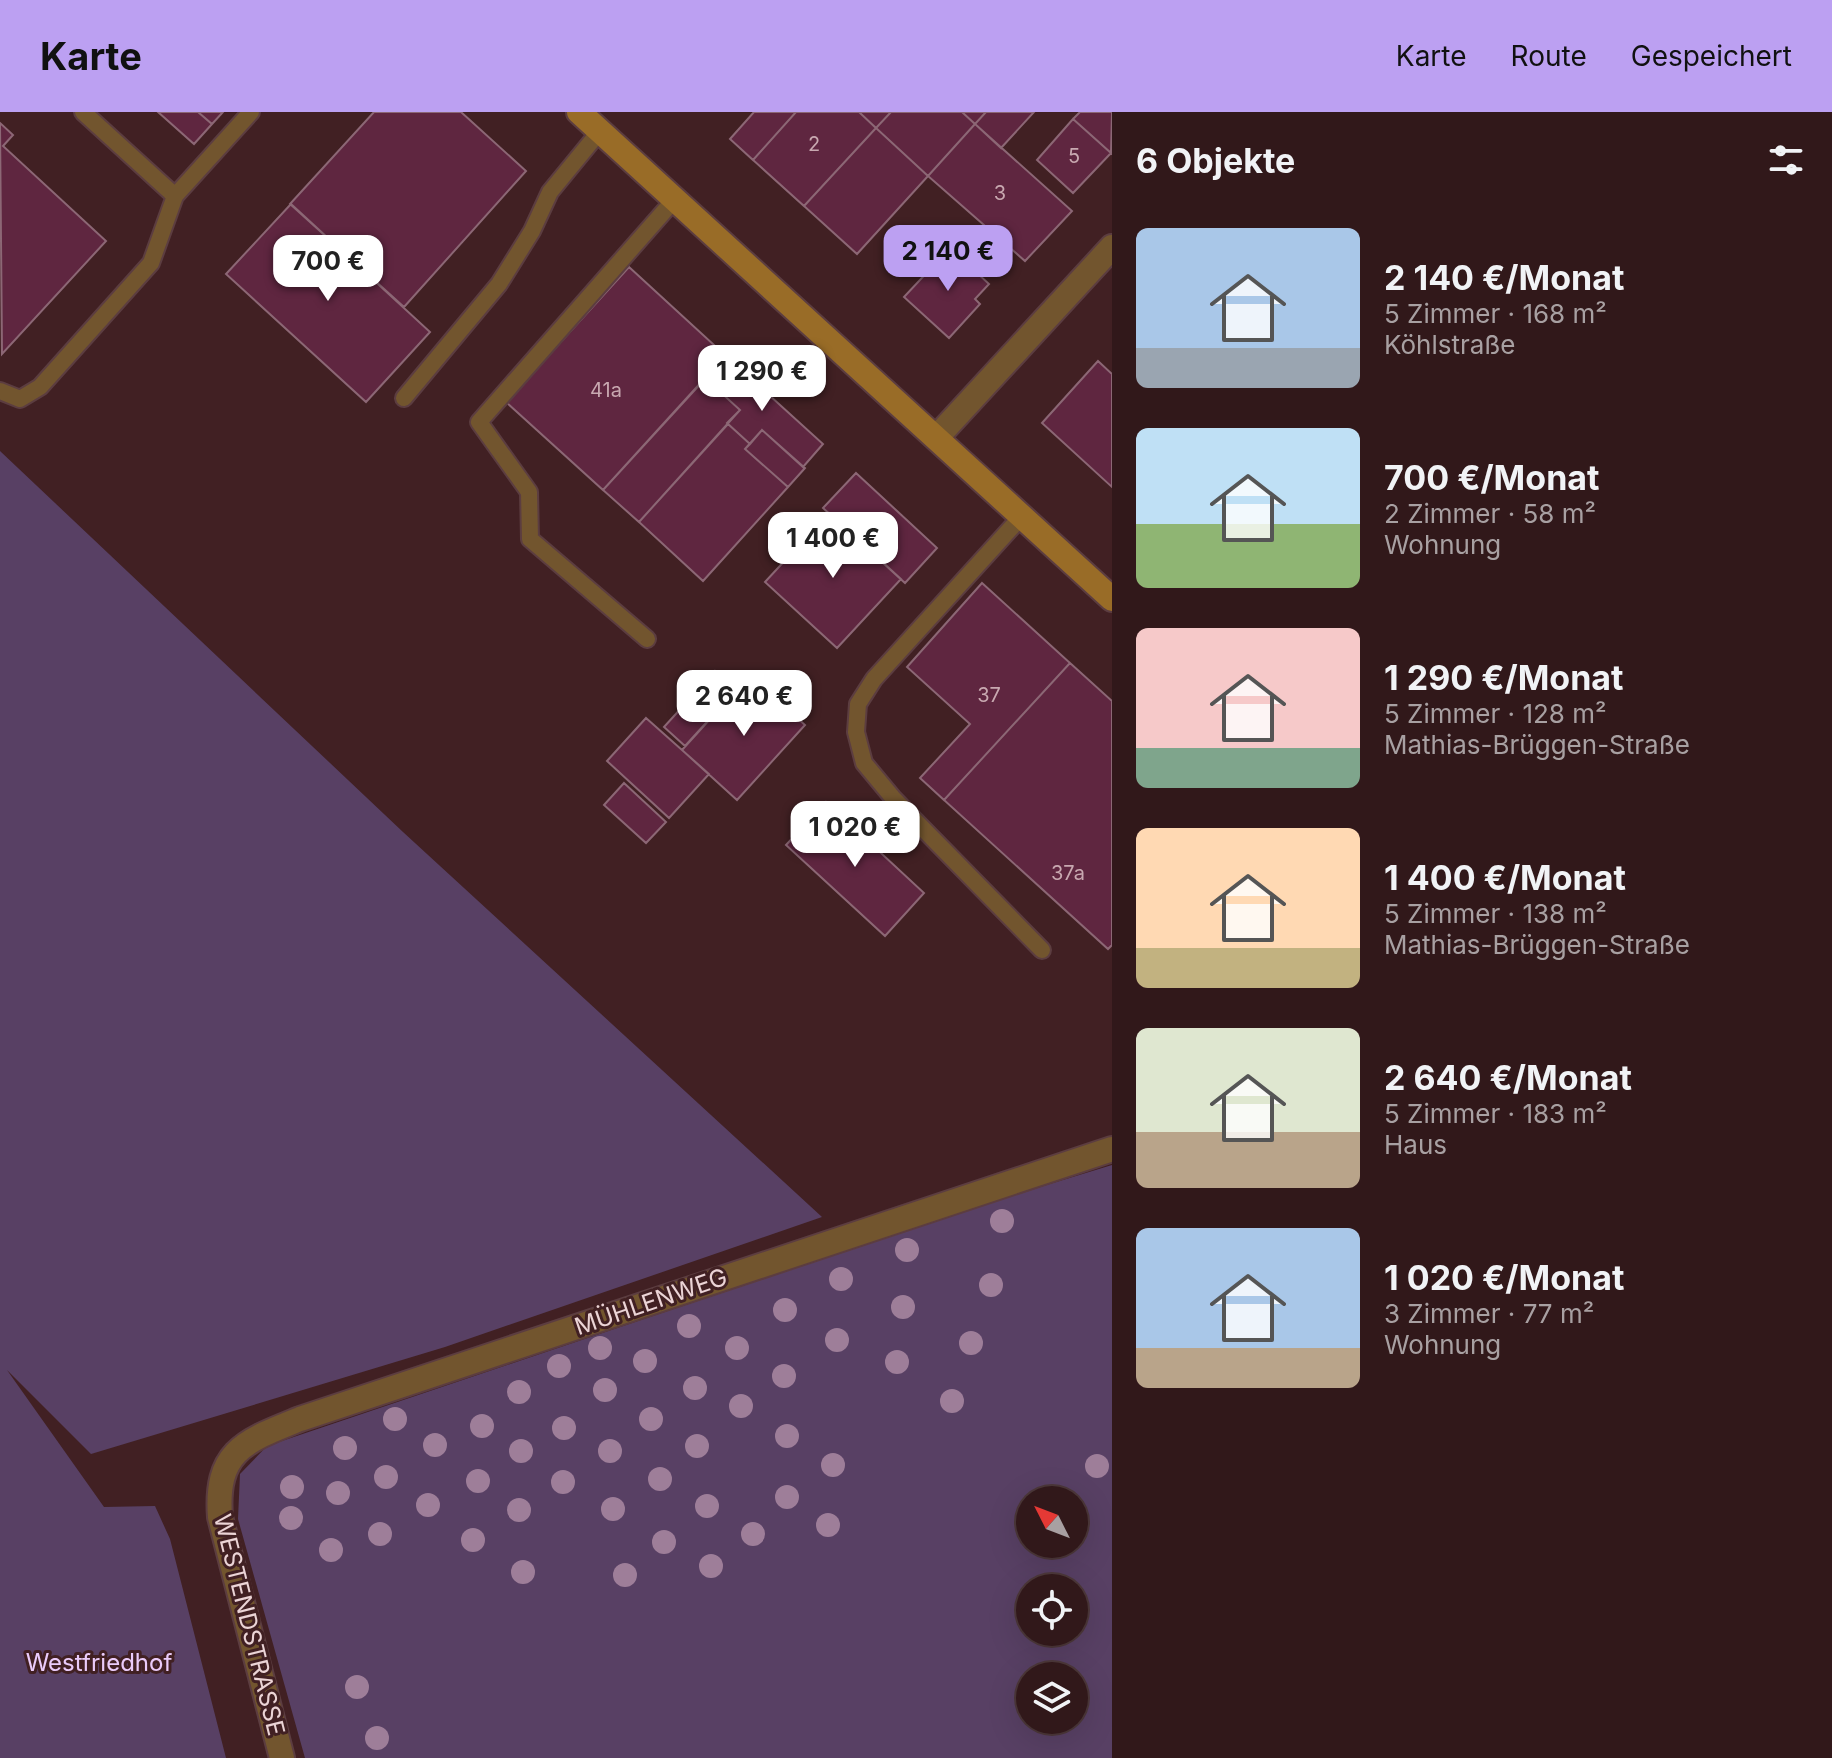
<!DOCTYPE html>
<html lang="de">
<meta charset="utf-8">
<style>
body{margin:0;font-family:Inter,sans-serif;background:#392123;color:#f1f3f6;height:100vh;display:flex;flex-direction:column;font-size:30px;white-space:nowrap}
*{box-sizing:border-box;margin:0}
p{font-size:26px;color:#a8a0a2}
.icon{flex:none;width:44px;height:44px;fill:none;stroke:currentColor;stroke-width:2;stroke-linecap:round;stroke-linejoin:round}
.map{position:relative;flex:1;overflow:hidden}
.sheet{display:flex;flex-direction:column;background:#31181a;width:720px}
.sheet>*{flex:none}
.needle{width:52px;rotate:312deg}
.controls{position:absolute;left:1016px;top:1374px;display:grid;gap:16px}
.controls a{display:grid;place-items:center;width:72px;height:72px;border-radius:50%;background:#31181a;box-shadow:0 8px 32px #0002,0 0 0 2px #4c3739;font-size:40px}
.price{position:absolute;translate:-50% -68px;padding:0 18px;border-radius:16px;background:#fff;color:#222;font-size:26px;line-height:52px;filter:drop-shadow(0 2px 4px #0008)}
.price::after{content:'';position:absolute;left:50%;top:48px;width:24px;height:18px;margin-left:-12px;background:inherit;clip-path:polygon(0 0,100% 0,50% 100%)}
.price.active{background:#bca0f2;color:#111}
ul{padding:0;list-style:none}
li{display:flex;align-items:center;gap:24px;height:200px;padding:0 24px}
li span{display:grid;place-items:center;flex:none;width:224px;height:160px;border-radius:12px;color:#555}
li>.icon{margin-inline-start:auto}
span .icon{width:96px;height:96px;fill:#fffc;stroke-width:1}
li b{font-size:34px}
h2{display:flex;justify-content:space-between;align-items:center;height:96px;padding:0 24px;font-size:34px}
header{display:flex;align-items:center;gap:48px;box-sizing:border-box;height:112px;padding:0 40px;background:#bca0f2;color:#111}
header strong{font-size:38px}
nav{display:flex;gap:44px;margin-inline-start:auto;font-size:28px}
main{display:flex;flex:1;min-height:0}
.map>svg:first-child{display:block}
</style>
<header>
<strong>Karte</strong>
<nav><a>Karte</a><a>Route</a><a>Gespeichert</a></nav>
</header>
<main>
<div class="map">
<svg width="1112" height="1646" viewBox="0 0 1112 1646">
<rect width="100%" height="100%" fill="#412023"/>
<path fill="#584064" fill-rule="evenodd" d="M 0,339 L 403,720 L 822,1105 L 445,1235 L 91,1342 L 7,1258 L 104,1395 L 155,1394 L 170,1427 L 226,1646 L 0,1646 Z
M 1112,1053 L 1112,1646 L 305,1646 L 238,1407 L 240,1362 L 267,1334 L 994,1089 ZM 1030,1388 L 1074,1388 L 1074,1432 L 1030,1432 ZM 1030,1476 L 1074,1476 L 1074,1520 L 1030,1520 ZM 1030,1564 L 1074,1564 L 1074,1608 L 1030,1608 Z"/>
<path fill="#5f2640" stroke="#8c6775" stroke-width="2" d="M 158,0 L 198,0 L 212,12 L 194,32 Z
M 198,0 L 223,0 L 212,12 Z
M 374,0 L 461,0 L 526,59 L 404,195 L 290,92 Z
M 754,0 L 796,0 L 753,48 L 730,27 Z
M 796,0 L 859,0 L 876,16 L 804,94 L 753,48 Z
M 859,0 L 891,0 L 876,16 Z
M 891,0 L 962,0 L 975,12 L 928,64 L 876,16 Z
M 962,0 L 986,0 L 975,12 Z
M 986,0 L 1034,0 L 1001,36 L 975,12 Z
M 1080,0 L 1112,0 L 1111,41 L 1073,7 Z
M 1073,7 L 1111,41 L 1073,81 L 1037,48 Z
M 0,11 L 13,23 L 3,34 L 106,129 L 2,242 Z
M 975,12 L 1072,99 L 1025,149 L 928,64 Z
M 876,16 L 928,64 L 857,142 L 804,94 Z
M 291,92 L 430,220 L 366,290 L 226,162 Z
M 950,136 L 989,172 L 975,187 L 980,192 L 949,226 L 904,185 Z
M 629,155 L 726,244 L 603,378 L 506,290 Z
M 726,244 L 823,332 L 803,355 L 762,318 L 750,332 L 727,311 L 740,298 L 705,266 Z
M 1098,249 L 1112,262 L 1112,375 L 1042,311 Z
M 705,266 L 740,298 L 639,410 L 603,378 Z
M 728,312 L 750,332 L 745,337 L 788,375 L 703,469 L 639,410 Z
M 762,318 L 805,356 L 788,375 L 745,337 Z
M 856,361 L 937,436 L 905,471 L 823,396 Z
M 829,401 L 901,467 L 837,536 L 765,470 Z
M 982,471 L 1070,551 L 944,688 L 920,666 L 970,612 L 907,555 Z
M 1070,551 L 1112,589 L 1112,833 L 1108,837 L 944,688 Z
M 715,559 L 736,578 L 685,634 L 664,615 Z
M 750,563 L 805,613 L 737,688 L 682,638 Z
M 646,606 L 709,662 L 669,706 L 607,649 Z
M 624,671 L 666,710 L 646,731 L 604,693 Z
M 826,690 L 924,781 L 885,824 L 786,733 Z"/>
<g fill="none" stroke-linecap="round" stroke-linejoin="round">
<defs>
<path id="lane" d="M 83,0 L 175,84 L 251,0
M 0,279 L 20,287 L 40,275 L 151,151 L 175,84
M 404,286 L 499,172 L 532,119 L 550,80 L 600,19
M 1022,404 L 874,567 L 858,592 L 856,620 L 864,651 L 893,686 L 1042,838
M 647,527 L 530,427 L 529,380 L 479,310 L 675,87"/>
<path id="street" d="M 937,325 L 1112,135
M 282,1646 L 220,1405 C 215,1338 246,1329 300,1307 L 1112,1037"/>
<path id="secondary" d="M 579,0 L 1112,487"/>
</defs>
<use href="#lane" stroke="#5c3d40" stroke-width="20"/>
<use href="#street" stroke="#5c3d40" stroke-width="28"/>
<use href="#secondary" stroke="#5c3d40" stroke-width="28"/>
<use href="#lane" stroke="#72552e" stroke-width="16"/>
<use href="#street" stroke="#72552e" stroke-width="24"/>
<use href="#secondary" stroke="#996c27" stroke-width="24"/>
</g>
<g fill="#9e7e99">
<circle cx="1002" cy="1109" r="12"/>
<circle cx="907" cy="1138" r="12"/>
<circle cx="841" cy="1167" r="12"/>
<circle cx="991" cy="1173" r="12"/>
<circle cx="903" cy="1195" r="12"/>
<circle cx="785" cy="1198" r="12"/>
<circle cx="689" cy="1214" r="12"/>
<circle cx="837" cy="1228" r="12"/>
<circle cx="971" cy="1231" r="12"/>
<circle cx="600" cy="1236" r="12"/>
<circle cx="737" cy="1236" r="12"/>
<circle cx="645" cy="1249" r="12"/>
<circle cx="897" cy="1250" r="12"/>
<circle cx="559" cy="1254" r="12"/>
<circle cx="784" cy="1264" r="12"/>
<circle cx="695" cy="1276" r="12"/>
<circle cx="605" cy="1278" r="12"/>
<circle cx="519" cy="1280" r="12"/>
<circle cx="952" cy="1289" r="12"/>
<circle cx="741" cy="1294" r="12"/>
<circle cx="395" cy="1307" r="12"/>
<circle cx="651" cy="1307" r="12"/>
<circle cx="482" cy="1314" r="12"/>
<circle cx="564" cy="1316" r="12"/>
<circle cx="787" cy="1324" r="12"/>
<circle cx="435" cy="1333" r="12"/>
<circle cx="697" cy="1334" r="12"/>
<circle cx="345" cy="1336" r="12"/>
<circle cx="521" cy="1339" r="12"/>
<circle cx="610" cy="1339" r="12"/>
<circle cx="833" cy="1353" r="12"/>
<circle cx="1097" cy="1354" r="12"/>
<circle cx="386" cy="1365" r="12"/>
<circle cx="660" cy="1367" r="12"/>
<circle cx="478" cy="1369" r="12"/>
<circle cx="563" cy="1370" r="12"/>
<circle cx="292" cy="1375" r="12"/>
<circle cx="338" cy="1381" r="12"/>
<circle cx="787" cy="1385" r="12"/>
<circle cx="428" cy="1393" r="12"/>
<circle cx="707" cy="1394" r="12"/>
<circle cx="613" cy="1397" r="12"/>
<circle cx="519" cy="1398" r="12"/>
<circle cx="291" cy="1406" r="12"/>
<circle cx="828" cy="1413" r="12"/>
<circle cx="380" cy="1422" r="12"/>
<circle cx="753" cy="1422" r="12"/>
<circle cx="473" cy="1428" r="12"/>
<circle cx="664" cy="1430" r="12"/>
<circle cx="331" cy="1438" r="12"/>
<circle cx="711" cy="1454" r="12"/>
<circle cx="523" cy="1460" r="12"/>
<circle cx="625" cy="1463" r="12"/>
<circle cx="357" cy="1575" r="12"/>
<circle cx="377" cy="1626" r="12"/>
</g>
<g text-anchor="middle" stroke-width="6" stroke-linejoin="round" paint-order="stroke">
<g font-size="20" fill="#c8a8b0">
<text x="814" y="39">2</text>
<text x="1074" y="51">5</text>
<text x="1000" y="88">3</text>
<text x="606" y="285">41a</text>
<text x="989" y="590">37</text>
<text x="1068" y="768">37a</text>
</g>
<g font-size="24" fill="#ebd4d6" stroke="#412023">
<text transform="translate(651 1190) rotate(-19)" y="8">MÜHLENWEG</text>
<text transform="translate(249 1513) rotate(76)" y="8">WESTENDSTRASSE</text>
</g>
<g font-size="24" fill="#eacbfa" stroke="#412023">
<text x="99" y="1559">Westfriedhof</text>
</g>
</g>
</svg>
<div class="controls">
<a><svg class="needle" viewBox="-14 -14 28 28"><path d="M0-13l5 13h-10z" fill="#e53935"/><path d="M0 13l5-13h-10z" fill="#a8a0a2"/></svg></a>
<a><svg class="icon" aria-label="locate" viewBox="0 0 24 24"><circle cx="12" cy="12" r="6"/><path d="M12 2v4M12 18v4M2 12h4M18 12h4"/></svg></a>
<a><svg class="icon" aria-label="layers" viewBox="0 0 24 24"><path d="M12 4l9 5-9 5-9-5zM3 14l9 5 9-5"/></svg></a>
</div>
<b class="price active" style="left:948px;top:181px">2 140 €</b>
<b class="price" style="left:328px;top:191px">700 €</b>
<b class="price" style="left:762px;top:301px">1 290 €</b>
<b class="price" style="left:833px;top:468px">1 400 €</b>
<b class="price" style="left:744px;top:626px">2 640 €</b>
<b class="price" style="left:855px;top:757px">1 020 €</b>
</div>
<section class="sheet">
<h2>6 Objekte<svg class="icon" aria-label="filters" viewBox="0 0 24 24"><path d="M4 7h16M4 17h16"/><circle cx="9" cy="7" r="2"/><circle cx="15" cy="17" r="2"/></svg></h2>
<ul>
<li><span style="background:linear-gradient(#a9c7e8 75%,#9aa5b1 0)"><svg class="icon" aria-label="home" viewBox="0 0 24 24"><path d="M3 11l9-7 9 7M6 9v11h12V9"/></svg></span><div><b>2 140 €/Monat</b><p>5 Zimmer · 168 m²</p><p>Köhlstraße</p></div></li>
<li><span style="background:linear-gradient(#bfe0f5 60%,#8fb573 0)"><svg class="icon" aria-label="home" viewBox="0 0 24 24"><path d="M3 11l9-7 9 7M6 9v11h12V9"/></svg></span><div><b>700 €/Monat</b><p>2 Zimmer · 58 m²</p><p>Wohnung</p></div></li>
<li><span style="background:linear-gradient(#f6c9c9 75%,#7fa58c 0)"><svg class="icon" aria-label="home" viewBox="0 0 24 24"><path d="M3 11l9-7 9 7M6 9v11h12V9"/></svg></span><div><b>1 290 €/Monat</b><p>5 Zimmer · 128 m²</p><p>Mathias-Brüggen-Straße</p></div></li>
<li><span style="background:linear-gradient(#ffd9b3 75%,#c2b280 0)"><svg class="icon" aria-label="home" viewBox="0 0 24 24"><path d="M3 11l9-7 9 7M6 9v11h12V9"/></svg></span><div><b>1 400 €/Monat</b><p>5 Zimmer · 138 m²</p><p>Mathias-Brüggen-Straße</p></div></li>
<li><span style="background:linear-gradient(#dfe7d0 65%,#b9a48a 0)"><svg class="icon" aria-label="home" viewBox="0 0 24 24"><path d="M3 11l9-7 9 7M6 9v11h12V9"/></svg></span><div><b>2 640 €/Monat</b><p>5 Zimmer · 183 m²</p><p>Haus</p></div></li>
<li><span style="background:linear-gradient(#a9c7e8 75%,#b9a48a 0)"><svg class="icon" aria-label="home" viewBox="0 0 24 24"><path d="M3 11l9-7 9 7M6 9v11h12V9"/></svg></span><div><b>1 020 €/Monat</b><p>3 Zimmer · 77 m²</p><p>Wohnung</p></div></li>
</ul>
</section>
</main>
